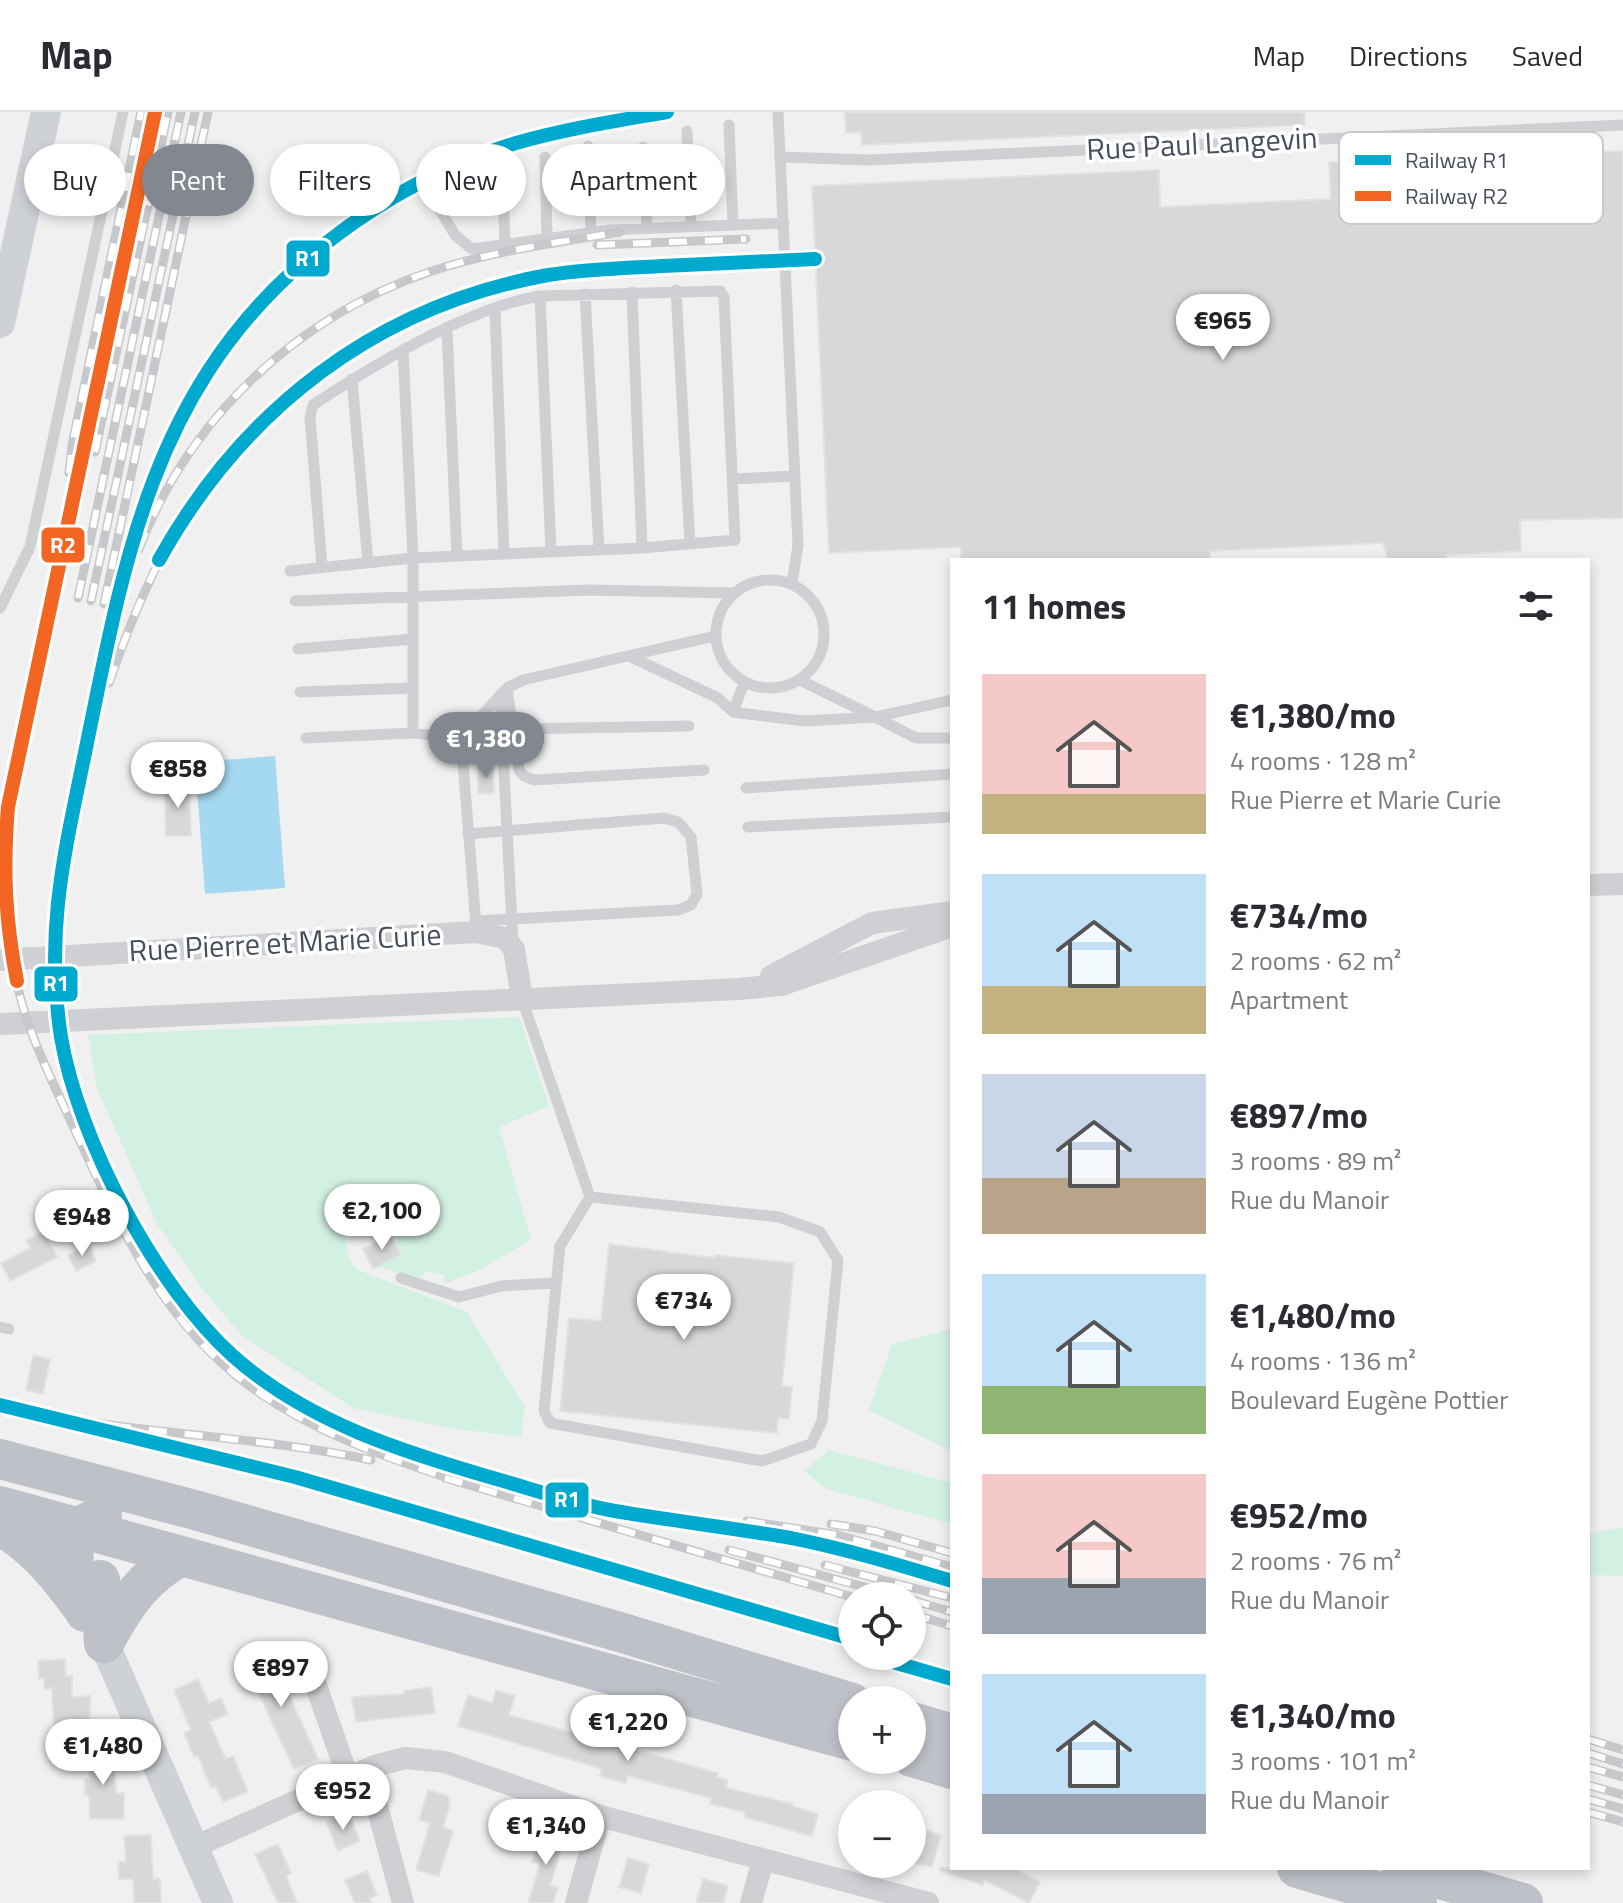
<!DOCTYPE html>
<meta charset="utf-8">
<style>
body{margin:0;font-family:"Titillium Web",sans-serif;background:#f7f7f7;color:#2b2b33;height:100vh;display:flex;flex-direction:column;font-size:30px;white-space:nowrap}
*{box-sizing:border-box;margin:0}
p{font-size:26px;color:#7c7c81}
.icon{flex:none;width:44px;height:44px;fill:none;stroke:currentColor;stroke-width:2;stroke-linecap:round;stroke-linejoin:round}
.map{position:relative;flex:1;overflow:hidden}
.sheet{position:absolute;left:950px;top:446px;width:640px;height:1312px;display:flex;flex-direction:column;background:#fff;border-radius:0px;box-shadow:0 4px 12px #0003}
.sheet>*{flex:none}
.hud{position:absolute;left:24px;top:32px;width:760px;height:72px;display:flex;gap:16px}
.tools{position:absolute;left:838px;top:1470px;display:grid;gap:16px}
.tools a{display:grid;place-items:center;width:88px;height:88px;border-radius:50%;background:#fff;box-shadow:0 4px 12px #0003;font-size:40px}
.price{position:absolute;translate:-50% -68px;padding:0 18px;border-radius:28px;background:#fff;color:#222;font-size:26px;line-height:52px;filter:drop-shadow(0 2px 4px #0008)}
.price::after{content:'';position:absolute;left:50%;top:48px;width:24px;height:18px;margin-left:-12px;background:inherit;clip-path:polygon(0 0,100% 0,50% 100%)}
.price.on{background:#828790;color:#fff}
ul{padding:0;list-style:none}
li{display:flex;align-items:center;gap:24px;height:200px;padding:0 32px}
li span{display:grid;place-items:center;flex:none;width:224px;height:160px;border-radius:0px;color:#555}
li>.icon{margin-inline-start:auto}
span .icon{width:96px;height:96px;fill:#fffc;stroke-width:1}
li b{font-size:34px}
h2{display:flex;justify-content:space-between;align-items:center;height:96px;padding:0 32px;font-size:34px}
.tag{padding:0 28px;border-radius:36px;background:#fff;box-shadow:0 4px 12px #0003;font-size:28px;line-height:72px}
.tag.on{background:#828790;color:#fff}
header{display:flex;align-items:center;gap:48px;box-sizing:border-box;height:112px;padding:0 40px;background:#fff;border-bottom:2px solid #e1e1e2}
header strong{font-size:38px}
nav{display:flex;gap:44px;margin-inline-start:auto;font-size:28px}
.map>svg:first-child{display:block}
</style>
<header>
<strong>Map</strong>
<nav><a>Map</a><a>Directions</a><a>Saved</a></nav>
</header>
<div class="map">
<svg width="1623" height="1791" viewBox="0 0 1623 1791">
<rect width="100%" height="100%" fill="#f0f0f0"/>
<path fill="#d3f1e2" d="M 519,905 L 549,994 L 499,1015 L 531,1128 L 479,1158 L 444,1172 L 445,1163 L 425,1159 L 422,1166 L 377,1155 L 401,1142 L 392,1116 L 372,1112 L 362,1087 L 354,1092 C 347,1115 339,1139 358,1158 L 467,1200 L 525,1295 L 521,1325 L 448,1316 L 353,1296 L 241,1223 L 201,1175 L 157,1112 L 97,976 L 88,923 Z
M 952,1217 L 952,1340 L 869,1298 L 892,1232 Z
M 828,1338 L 952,1371 L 952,1412 L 824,1376 L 805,1359 Z
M 1623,1415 L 1623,1464 L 1588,1463 L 1588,1422 Z"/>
<path fill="#a5d8f1" d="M 275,644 L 285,776 L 205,782 L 195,650 Z"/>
<path fill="#d7d8da" stroke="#e1e2e3" stroke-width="2" d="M 845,0 L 1304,0 L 1305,13 L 862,33 L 861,20 L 846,21 Z
M 1623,39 L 1623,406 L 1520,408 L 1521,439 L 1446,443 L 1447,448 L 1388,448 L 1383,431 L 1210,439 L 1210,448 L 961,448 L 961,435 L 829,441 L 812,74 L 1159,58 L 1160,95 L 1331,87 L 1329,50 Z
M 478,655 L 493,655 L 494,681 L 478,682 Z
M 189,672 L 191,724 L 166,724 L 164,674 Z
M 44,1119 L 57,1145 L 10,1169 L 1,1151 L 30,1136 L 26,1128 Z
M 391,1123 L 401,1142 L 373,1157 L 363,1137 Z
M 609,1132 L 715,1146 L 715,1143 L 794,1151 L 782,1274 L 792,1275 L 789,1307 L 778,1306 L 777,1321 L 560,1299 L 569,1206 L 601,1209 Z
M 89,1133 L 96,1149 L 76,1159 L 68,1143 Z
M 33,1243 L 50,1247 L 43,1282 L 26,1278 Z
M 268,1537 L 318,1647 L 294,1657 L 243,1548 Z
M 65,1547 L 66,1564 L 72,1564 L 72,1585 L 91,1584 L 88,1621 L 54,1622 L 52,1576 L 44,1577 L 44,1566 L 39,1567 L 38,1549 Z
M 198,1567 L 209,1591 L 221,1586 L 228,1602 L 209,1610 L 226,1647 L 233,1644 L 248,1680 L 223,1690 L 216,1674 L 211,1676 L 198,1644 L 194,1645 L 184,1621 L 191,1618 L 174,1578 Z
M 431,1575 L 435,1601 L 356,1610 L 352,1585 L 404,1582 L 404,1579 Z
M 496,1578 L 515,1584 L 509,1603 L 718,1661 L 717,1665 L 728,1668 L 726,1676 L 793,1692 L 792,1694 L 818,1702 L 812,1724 L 744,1705 L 745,1700 L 710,1692 L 711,1686 L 628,1664 L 625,1671 L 600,1664 L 602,1657 L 458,1614 L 468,1583 L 492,1591 Z
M 114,1637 L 116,1681 L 124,1681 L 124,1707 L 90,1707 L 89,1683 L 85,1683 L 85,1667 L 89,1667 L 88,1638 Z
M 428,1678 L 448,1684 L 450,1693 L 443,1715 L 453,1719 L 439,1764 L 416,1758 L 430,1711 L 419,1708 Z
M 348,1700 L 360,1729 L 338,1739 L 326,1710 Z
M 912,1714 L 941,1723 L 932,1755 L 912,1750 Z
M 541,1718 L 565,1725 L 550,1773 L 558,1776 L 553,1791 L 528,1791 L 540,1752 L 532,1750 Z
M 151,1723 L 153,1767 L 160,1767 L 161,1791 L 134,1791 L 133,1767 L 119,1767 L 118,1750 L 126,1750 L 124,1724 Z
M 278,1732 L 291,1761 L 286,1764 L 297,1791 L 278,1791 L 255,1742 Z
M 628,1746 L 649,1752 L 641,1781 L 619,1775 Z
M 940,1756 L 1013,1756 L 1040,1770 L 1029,1791 L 984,1768 L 983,1773 L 940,1759 Z
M 367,1759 L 377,1783 L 370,1786 L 372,1791 L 355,1791 L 345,1768 Z
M 703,1767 L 728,1774 L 723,1791 L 696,1791 Z"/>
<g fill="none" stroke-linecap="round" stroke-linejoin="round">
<path stroke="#ced0d4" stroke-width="11" d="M 778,0 L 798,433 L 792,472
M 729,13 L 733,113
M 687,19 L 691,114
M 588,34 L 591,120
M 643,35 L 647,116
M 545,45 L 547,125
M 781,45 L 869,48 L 1623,13
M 502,55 L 505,132
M 434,88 L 455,123 L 472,137 L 611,118 L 784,111
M 676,178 L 690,432
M 632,180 L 642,436
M 585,182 L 599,438
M 540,184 L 551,440
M 495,197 L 504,441
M 447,218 L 457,444
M 403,238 L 413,446 L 413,621
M 352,267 L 368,451
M 733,367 L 795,364
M 290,459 L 413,446 L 642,436 L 735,428 L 724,185 L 720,179 L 540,184 C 467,196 375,252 313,293 L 310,305 L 322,455
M716 522a54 54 0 1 1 108 0a54 54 0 1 1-108 0Z
M 295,489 L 590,478 L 733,481
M 0,496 L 30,435 L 123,0
M 298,537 L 413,527
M 629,544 L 718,586 L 733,600 L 804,609 L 875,605 L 916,626 L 952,626
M 800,568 L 875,605 L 952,588
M 507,576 L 519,658 L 524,664 L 534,668 L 704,658
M 300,580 L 413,576
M 500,583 L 513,832
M 733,600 L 744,571
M 513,617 L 689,614
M 306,626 L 413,621 L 461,626
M 746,676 L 952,662
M 748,715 L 952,705
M 468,722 L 664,706 L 678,710 L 691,725 L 697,782 L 691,793 L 678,798 L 475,809
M 476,813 L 461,626 L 507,576 L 523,568 L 715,524
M 522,887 L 590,1085
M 590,1085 L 779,1105 L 820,1120 L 838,1148 L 822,1309 L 811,1332 L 762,1349 L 550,1311 L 544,1299 L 560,1134 Z
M 401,1166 L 459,1185 L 501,1174 L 555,1171
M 0,1215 L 9,1217"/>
<path stroke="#ced0d4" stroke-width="22" d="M 1588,773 L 1623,772
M 0,848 L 476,820 L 505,826 L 514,837 L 522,887
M 771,864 L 872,811 L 952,800
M 0,912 L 738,877 L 781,873 L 952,814
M 308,1550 L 348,1666
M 367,1657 L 403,1791
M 194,1735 L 374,1654 L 405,1646 L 445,1650 L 600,1704 L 928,1791
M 576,1791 L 600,1704
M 751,1791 L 763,1748"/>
<path stroke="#ced1d5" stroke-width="30" d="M 0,211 L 46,0
M 104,1531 L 218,1791"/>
<path stroke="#bec1c8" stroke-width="40" d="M 0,1347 L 195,1398 L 623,1521 L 852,1591
M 0,1394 L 852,1629
M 0,1414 C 34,1432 60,1465 82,1495
M 100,1468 L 104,1531
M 85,1500 C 76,1474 66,1437 82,1413 L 102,1404
M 104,1531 C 124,1493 143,1465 181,1444
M 912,1610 L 952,1622
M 912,1645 L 952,1657
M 1297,1756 L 1417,1791
M 1402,1756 L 1523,1791"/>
<defs>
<path id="rail" d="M 155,0 L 8,695 C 3,757 4,815 18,876 C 29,924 52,968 72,1012 C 117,1109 161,1210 251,1275 C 313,1320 382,1344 454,1368
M 667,0 C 616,9 565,17 516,31 C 433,56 354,103 291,161 C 151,290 123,454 87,631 C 66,735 44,816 61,925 C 78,1027 156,1175 233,1244 C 308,1311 406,1341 500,1368 C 538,1379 576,1392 615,1399 C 674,1409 733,1416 791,1426 C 846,1437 899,1453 952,1469
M 597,133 L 746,127
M 95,340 L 168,0
M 69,361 L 72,333 L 141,0
M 139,437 C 189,306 297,205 429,160 C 491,139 556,131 620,120
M 78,486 L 181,0
M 91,489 L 195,0
M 104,492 L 208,0
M 109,571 C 130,511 153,454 187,400 C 264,276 406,188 548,163 C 586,157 625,156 663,154 C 714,152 765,149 815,147
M 42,1302 C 151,1323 263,1325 371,1348
M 445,1366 L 852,1485
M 747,1409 L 838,1423 L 952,1455
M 831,1412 L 875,1419 L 952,1441
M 729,1438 L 897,1484
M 825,1453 L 952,1486
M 912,1488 L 952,1500
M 912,1502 L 952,1514
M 1588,1627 L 1623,1638
M 1588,1641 L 1623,1652
M 1588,1655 L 1623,1665
M 1588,1673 L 1623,1683
M 1588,1687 L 1623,1697
M 1588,1700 L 1623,1710"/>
</defs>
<use href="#rail" stroke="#c6c8cb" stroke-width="9"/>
<use href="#rail" stroke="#fff" stroke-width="6" stroke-dasharray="18" stroke-linecap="butt"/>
<defs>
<path id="rail-1" d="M 667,0 C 616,9 565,17 516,31 C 433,56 354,103 291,161 C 151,290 123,454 87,631 C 66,735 44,816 61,925 C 78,1027 156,1175 233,1244 C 308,1311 406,1341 500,1368 C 538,1379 576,1392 615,1399 C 674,1409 733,1416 791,1426 C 846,1437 899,1453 952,1469
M 159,448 C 243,297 376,194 548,163 C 586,157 625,156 663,154 C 714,152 764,149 815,147
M 0,1293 L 295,1365 L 852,1527
M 872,1544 L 952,1567"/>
<path id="rail-2" d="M 17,869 C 5,807 3,757 8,695 L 155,0"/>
</defs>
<use href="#rail-1" stroke="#fff" stroke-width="20"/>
<use href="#rail-2" stroke="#fff" stroke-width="20"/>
<use href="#rail-1" stroke="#00a9ce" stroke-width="14"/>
<use href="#rail-2" stroke="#f26522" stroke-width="14"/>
</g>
<g text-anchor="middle" stroke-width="7" stroke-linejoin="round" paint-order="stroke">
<g font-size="30" fill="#464f5d" stroke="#fff">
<text transform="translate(1202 32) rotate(-3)" y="10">Rue Paul Langevin</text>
<text transform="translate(285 831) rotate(-3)" y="10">Rue Pierre et Marie Curie</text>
</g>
</g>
<rect x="1339" y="20" width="264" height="92" rx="12" fill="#fff" stroke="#c8cace" stroke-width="2"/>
<rect x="1355" y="43" width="36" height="10" fill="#00a9ce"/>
<rect x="1355" y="79" width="36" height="10" fill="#f26522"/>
<g font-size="22" fill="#464f5d">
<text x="1405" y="56">Railway R1</text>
<text x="1405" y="92">Railway R2</text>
</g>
<g stroke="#fff" stroke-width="3">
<rect x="285" y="127" width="46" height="39" rx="8" fill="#00a9ce"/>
<rect x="40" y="414" width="46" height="38" rx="8" fill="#f26522"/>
<rect x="33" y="853" width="46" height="38" rx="8" fill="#00a9ce"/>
<rect x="544" y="1369" width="46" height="38" rx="8" fill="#00a9ce"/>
</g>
<g font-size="22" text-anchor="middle" font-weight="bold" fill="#fff">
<text x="308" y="154">R1</text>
<text x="63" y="441">R2</text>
<text x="56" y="879">R1</text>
<text x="567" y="1395">R1</text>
</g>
</svg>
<div class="tools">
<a><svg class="icon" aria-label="locate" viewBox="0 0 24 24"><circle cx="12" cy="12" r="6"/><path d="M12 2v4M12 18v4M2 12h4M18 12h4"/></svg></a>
<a>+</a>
<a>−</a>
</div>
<b class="price" style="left:1223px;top:250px">€965</b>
<b class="price on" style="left:486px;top:668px">€1,380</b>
<b class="price" style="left:178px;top:698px">€858</b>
<b class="price" style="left:382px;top:1140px">€2,100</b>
<b class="price" style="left:82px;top:1146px">€948</b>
<b class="price" style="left:684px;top:1230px">€734</b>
<b class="price" style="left:281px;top:1597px">€897</b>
<b class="price" style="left:628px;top:1651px">€1,220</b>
<b class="price" style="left:103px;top:1675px">€1,480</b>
<b class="price" style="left:343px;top:1720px">€952</b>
<b class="price" style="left:546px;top:1755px">€1,340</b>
<div class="hud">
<a class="tag">Buy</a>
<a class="tag on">Rent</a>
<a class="tag">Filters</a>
<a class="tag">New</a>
<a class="tag">Apartment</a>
</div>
<section class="sheet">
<h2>11 homes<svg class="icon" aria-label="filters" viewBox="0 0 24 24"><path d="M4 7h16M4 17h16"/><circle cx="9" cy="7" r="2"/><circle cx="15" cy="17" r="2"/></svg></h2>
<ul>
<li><span style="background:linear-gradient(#f6c9c9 75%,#c2b280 0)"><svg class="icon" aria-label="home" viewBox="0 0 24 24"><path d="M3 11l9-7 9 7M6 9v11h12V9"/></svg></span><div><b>€1,380/mo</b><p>4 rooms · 128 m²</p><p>Rue Pierre et Marie Curie</p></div></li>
<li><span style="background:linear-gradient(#bfe0f5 70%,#c2b280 0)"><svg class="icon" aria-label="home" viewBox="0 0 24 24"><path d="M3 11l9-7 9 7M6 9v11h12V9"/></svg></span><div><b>€734/mo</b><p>2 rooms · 62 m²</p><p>Apartment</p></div></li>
<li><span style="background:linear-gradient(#c9d6e8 65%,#b9a48a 0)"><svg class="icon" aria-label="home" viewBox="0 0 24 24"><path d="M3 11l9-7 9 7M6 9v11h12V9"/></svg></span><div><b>€897/mo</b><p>3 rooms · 89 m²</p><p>Rue du Manoir</p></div></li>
<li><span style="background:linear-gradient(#bfe0f5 70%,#8fb573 0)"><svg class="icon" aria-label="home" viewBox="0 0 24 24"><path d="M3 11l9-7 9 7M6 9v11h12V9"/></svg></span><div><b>€1,480/mo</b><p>4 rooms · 136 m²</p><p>Boulevard Eugène Pottier</p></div></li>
<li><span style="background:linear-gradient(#f6c9c9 65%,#9aa5b1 0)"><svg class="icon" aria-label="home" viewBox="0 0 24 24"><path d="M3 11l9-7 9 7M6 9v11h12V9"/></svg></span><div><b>€952/mo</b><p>2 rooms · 76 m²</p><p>Rue du Manoir</p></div></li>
<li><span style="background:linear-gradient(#bfe0f5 75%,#9aa5b1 0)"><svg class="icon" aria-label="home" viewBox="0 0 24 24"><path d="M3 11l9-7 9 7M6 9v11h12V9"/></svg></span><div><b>€1,340/mo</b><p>3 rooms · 101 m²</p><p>Rue du Manoir</p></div></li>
</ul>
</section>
</div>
